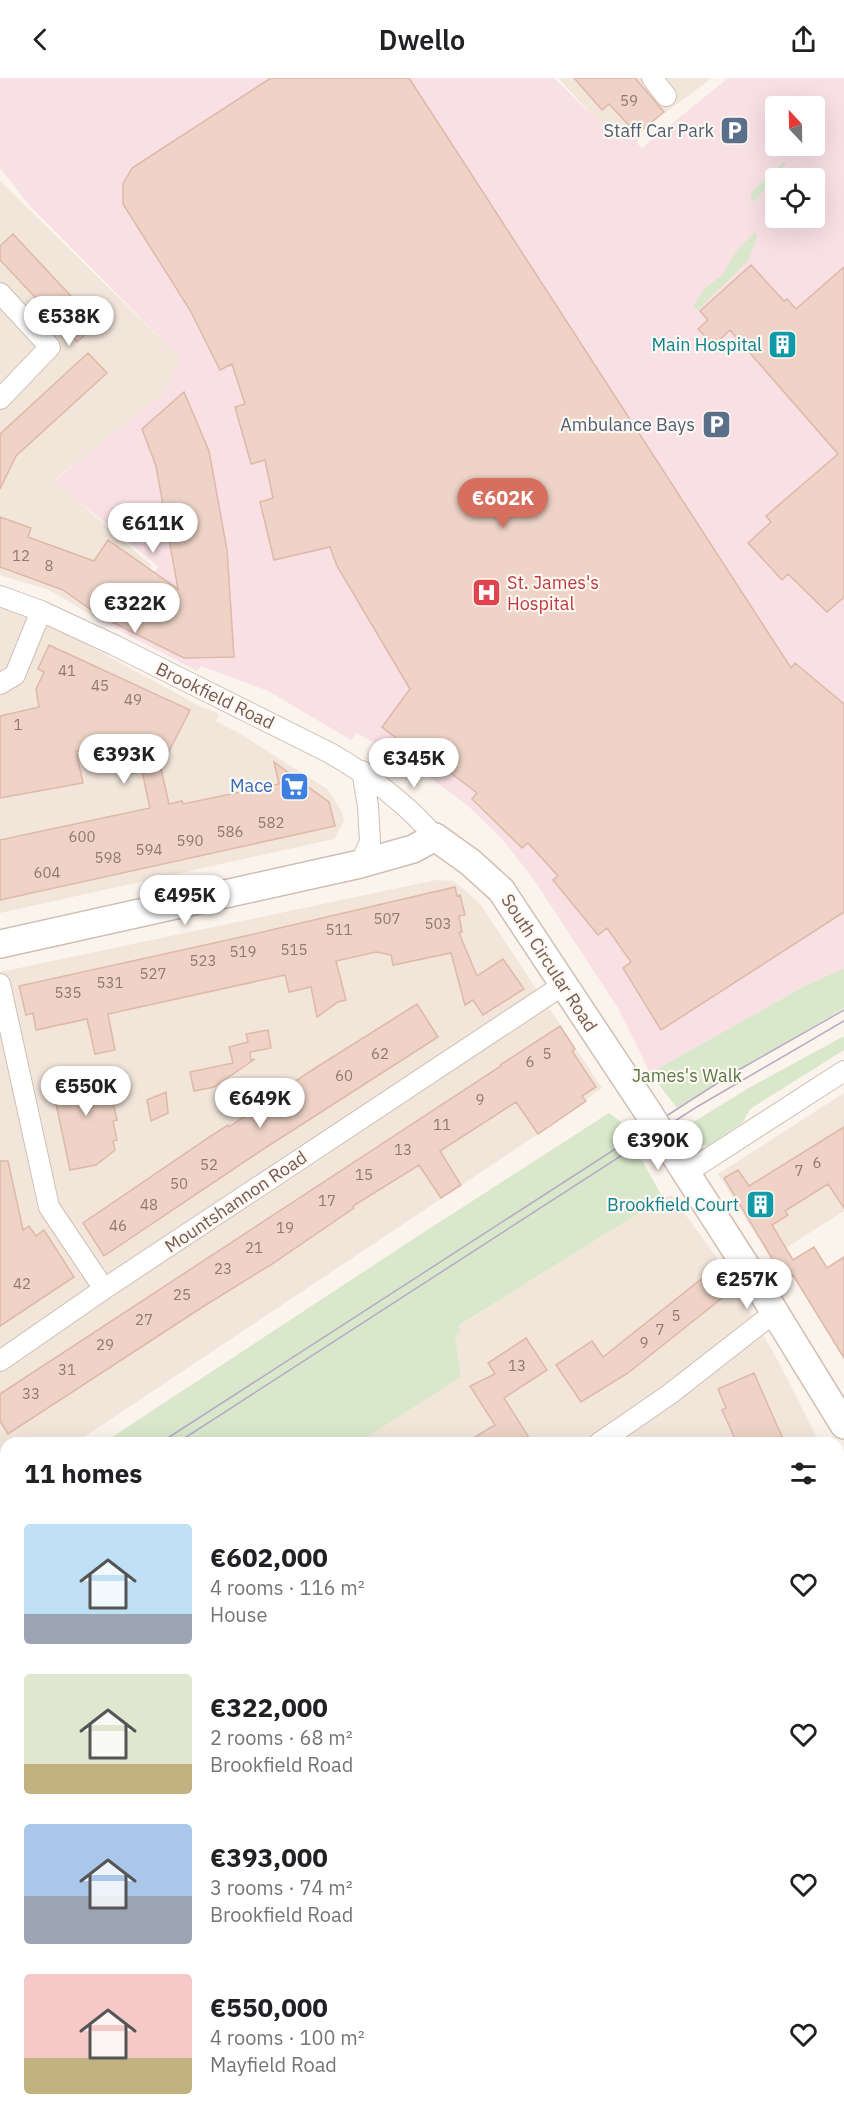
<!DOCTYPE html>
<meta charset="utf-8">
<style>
body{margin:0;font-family:"IBM Plex Sans",sans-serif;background:#f6f6f6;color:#202124;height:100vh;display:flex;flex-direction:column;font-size:22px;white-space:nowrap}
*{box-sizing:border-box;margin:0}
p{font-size:20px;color:#757577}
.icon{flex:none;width:33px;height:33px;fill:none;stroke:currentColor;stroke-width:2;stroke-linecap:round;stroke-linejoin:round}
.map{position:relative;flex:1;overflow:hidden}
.sheet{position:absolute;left:0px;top:1359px;width:844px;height:684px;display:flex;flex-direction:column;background:#fff;border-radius:18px 18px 0 0;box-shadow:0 6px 24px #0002}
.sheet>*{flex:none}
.needle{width:39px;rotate:338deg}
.fabs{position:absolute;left:765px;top:18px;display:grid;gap:12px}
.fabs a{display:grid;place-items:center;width:60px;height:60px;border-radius:6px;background:#fff;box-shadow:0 6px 24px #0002;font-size:30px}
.price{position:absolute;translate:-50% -51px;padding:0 14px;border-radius:21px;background:#fff;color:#222;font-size:20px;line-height:39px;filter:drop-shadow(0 2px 3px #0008)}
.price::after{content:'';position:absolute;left:50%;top:36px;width:18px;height:14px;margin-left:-9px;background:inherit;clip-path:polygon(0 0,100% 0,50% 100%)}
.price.selected{background:#d76f5f;color:#fff}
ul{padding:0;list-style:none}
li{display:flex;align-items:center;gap:18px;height:150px;padding:0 24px}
li span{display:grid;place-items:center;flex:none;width:168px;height:120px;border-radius:6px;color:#555}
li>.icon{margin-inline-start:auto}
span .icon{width:72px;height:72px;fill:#fffc;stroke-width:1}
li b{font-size:26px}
h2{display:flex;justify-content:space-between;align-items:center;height:72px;padding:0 24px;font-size:26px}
header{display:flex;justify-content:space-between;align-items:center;height:78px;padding:0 24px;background:#fff;font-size:27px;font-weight:600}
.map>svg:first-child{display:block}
</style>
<header><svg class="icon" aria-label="back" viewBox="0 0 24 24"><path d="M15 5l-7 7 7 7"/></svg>Dwello<svg class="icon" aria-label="share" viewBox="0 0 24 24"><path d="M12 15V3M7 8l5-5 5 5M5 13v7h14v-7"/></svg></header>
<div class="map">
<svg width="844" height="2043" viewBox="0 0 844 2043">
<rect width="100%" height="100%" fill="#fbf4ec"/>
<path fill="#f2e6db" d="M 558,0 L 712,0 L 642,52 L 637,65 L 595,40 Z
M 0,103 L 177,277 L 179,283 L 162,318 L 54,402 L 152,488 L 96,540 L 49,512 L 0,497 Z
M 0,523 L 21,531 L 198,627 L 217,635 L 219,639 L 215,643 L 239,655 L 327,711 L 342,734 L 344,743 L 334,761 L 0,835 Z
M 436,802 L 454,803 L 480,826 L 602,1010 L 538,1056 L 75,1365 L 6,1365 L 6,1389 L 0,1380 L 0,894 Z
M 844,1015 L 844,1133 L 770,1180 L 718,1096 Z
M 671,1117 L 723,1188 L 778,1283 L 820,1365 L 358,1365 L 461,1299 L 455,1257 L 457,1249 L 663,1120 Z
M 844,1516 L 844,2043 L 121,2043 L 92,2037 L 838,2037 L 838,1518 Z
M 6,1587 L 6,2009 L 4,2004 L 0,2003 L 0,1591 Z"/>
<path fill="#fae7e1" d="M 839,1403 L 844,1418 L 844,1516 L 839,1518 Z"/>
<path fill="#ebe5e1" d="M 0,1380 L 6,1389 L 6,1411 L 0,1415 Z"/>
<path fill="#f8e0e5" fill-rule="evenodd" d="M 0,0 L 554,0 L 595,40 L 630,60 L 637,56 L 637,65 L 642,70 L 728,0 L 844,0 L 844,890 L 803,909 L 650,995 L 618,930 L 534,802 L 504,763 L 467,727 L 409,684 L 357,655 L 351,662 L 268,613 L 201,588 L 197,593 L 96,540 L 159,489 L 54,403 L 161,318 L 179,283 L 177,277 L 31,129 L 0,90 ZM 776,28 L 814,28 L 814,68 L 776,68 ZM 776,100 L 814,100 L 814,140 L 776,140 Z"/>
<path fill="#d9e8cb" d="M 784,84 L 786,86 L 753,124 L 751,119 L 751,114 Z
M 755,154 L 757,157 L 749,182 L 698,232 L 693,228 L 705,210 L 722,197 L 737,172 Z
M 844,890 L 844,930 L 677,1030 L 650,995 L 803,909 Z
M 844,958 L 844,972 L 750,1031 L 743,1044 L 708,1068 L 699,1066 L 687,1048 L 747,1011 Z
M 609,1035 L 620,1043 L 663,1120 L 458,1248 L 461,1253 L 455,1257 L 461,1299 L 358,1365 L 103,1365 L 418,1158 Z
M 6,1411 L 6,1587 L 0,1591 L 0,1415 Z
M 0,2003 L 4,2004 L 6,2009 L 6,2032 L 0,2031 Z
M 28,2037 L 92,2037 L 121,2043 L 56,2043 Z"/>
<path fill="#c2e1e3" stroke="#a9d1d4" stroke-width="1.5" d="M 0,2031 L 6,2032 L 6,2037 L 28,2037 L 56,2043 L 0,2043 Z"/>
<path fill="#eed3c6" stroke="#dfb8a8" stroke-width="1.5" d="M 271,0 L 409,0 L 791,590 L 795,585 L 844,626 L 844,834 L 661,952 L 623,890 L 631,884 L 607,850 L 598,857 L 553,802 L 558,798 L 528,765 L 522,770 L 472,721 L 477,715 L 443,689 L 439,693 L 382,649 L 410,611 L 337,488 L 330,469 L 274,482 L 260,424 L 273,420 L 265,382 L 251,386 L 235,329 L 245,326 L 232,286 L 220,292 L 190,232 L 123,126 L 123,106 L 132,90 Z
M 574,0 L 635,0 L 664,34 L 637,56 L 609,26 L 602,32 Z
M 13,156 L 97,246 L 77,264 L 0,182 L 0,168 Z
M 751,187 L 784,223 L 787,221 L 796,231 L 844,189 L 844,519 L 827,534 L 788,496 L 782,502 L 748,465 L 771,444 L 766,438 L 838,376 L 730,252 L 714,267 L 698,251 L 708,242 L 700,233 Z
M 88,275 L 107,295 L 16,378 L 0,411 L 0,356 Z
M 184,314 L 209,373 L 227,472 L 234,579 L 184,580 L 100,538 L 63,512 L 0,489 L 0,439 L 31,450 L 28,459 L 94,483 L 108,462 L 178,511 L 156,388 L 142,351 Z
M 49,567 L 190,632 L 168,675 L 158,678 L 169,726 L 182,723 L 183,726 L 279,706 L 274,684 L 329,724 L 335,748 L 0,822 L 0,762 L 150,730 L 142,693 L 122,698 L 114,666 L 76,673 L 83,705 L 0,720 L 0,638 L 39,629 L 36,611 L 44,594 L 38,591 Z
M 455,809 L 457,818 L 460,817 L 465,837 L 459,838 L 462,854 L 459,855 L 477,898 L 503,881 L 524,911 L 483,937 L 473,922 L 465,927 L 451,875 L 393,887 L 391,877 L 376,874 L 336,883 L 346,922 L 338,924 L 317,939 L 311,909 L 289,914 L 285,897 L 108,936 L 115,972 L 95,976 L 87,941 L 36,952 L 33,935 L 26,937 L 19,908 L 250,857 Z
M 417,926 L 438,959 L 262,1072 L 104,1178 L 83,1145 L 211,1058 L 228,1047 L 229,1049 L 309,994 Z
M 560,948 L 575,971 L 572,973 L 596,1009 L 582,1018 L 586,1023 L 538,1056 L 516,1024 L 440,1073 L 461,1107 L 441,1120 L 419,1087 L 353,1128 L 354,1130 L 272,1186 L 201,1230 L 8,1356 L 0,1343 L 0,1316 L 501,988 L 500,987 Z
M 268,952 L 271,970 L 250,974 L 251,982 L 255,981 L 214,1009 L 194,1013 L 190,994 L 233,985 L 229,969 L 248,964 L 246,956 Z
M 105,990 L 117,1042 L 113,1043 L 117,1062 L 113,1063 L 115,1072 L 96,1087 L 70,1092 L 51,1002 Z
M 166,1014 L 168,1035 L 151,1043 L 147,1022 Z
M 844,1049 L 844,1130 L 828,1106 L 785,1133 L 788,1137 L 772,1147 L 793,1182 L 814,1169 L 827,1190 L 844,1179 L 844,1280 L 793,1197 L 785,1202 L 724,1100 L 738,1092 L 749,1108 Z
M 0,1083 L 8,1083 L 23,1152 L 29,1148 L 36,1158 L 44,1152 L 74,1199 L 0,1248 Z
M 719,1187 L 732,1210 L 726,1214 L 727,1216 L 628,1295 L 581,1324 L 556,1287 L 592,1263 L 603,1279 Z
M 526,1260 L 547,1292 L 504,1320 L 528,1358 L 518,1365 L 465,1365 L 495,1347 L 470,1308 L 495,1296 L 488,1285 Z
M 754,1295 L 771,1334 L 785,1365 L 737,1365 L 722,1332 L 726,1330 L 718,1311 Z"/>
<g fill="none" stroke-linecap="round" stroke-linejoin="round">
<defs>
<path id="street" d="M 652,0 L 666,18
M 0,215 L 50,269 L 0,321
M 0,518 L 41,533 L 114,567 L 330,675 C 370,698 406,725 435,759
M 0,606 L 15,597 L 41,533
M 360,786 L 370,764 L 368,728 L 362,693
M 0,906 L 49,1129 L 104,1211
M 686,1095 L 844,993
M 0,1283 L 104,1211 L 563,907
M 599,1365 L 670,1316 L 775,1234
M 838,1696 L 844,1693
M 0,1705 L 6,1700
M 0,1776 L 6,1786
M 838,1949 L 844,1946"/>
<path id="secondary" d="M 0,866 L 360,786 L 413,771 L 435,759 L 470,784 L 501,812 L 648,1034
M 665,1062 L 753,1199 L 844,1347"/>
</defs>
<use href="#street" stroke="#cfbeb5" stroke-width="22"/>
<use href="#secondary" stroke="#d1beb3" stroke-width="30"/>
<use href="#street" stroke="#fff" stroke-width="20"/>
<use href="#secondary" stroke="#fff" stroke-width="27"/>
<path stroke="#b6aac5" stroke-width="1.5" d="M 160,1365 L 688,1024 L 735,994 L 844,932
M 177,1365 L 695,1030 L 844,943
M 0,1468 L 6,1464
M 0,1480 L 6,1476"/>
<defs>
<path id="secondary-bridge" d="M 648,1034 L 665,1062"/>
</defs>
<use href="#secondary-bridge" stroke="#d1beb3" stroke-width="30" stroke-linecap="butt"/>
<use href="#secondary-bridge" stroke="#fff" stroke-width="27"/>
</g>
<defs>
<symbol id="parking-square" viewBox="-11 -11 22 22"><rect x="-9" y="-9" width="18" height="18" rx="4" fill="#5c6f8a" stroke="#fef8f2"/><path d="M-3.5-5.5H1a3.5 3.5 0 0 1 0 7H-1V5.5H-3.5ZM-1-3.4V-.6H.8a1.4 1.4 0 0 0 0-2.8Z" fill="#fff"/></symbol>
<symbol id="building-square" viewBox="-11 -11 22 22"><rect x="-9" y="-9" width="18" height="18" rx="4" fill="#0f9aa8" stroke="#fef8f2"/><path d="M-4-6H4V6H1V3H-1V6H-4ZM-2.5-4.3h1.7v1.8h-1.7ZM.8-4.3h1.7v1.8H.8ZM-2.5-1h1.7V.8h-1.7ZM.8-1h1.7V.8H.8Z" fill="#fff"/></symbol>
<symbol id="hospital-square" viewBox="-11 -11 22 22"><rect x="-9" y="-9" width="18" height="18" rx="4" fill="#e0444e" stroke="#fef8f2"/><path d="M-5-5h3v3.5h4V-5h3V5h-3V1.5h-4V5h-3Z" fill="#fff"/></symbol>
<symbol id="supermarket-square" viewBox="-11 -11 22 22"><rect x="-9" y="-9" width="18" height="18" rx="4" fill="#3f7fe0" stroke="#fef8f2"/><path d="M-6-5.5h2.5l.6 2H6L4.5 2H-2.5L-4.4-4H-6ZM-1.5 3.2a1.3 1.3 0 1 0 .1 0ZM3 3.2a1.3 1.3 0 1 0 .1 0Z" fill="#fff"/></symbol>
</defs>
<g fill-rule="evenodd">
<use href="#parking-square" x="718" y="36" width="33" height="33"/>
<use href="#building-square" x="766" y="250" width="33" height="33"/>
<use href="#parking-square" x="700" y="330" width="33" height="33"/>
<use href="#hospital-square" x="470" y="498" width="33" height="33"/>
<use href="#supermarket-square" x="278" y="692" width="33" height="33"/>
<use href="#building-square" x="744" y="1110" width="33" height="33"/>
</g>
<g text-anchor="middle" stroke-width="4.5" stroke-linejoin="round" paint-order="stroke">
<g font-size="15" fill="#92786e">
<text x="629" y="28">59</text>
<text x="21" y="483">12</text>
<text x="49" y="493">8</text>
<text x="67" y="598">41</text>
<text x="100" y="613">45</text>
<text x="133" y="627">49</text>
<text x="18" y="652">1</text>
<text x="271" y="750">582</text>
<text x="230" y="759">586</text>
<text x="82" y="764">600</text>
<text x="190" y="768">590</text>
<text x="149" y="777">594</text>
<text x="108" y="785">598</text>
<text x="47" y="800">604</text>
<text x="387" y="846">507</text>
<text x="438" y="851">503</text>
<text x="339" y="857">511</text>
<text x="294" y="877">515</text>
<text x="243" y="879">519</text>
<text x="203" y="888">523</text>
<text x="153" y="901">527</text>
<text x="110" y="910">531</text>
<text x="68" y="920">535</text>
<text x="380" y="981">62</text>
<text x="547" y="981">5</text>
<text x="530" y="989">6</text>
<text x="344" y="1003">60</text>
<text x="480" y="1027">9</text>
<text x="442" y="1052">11</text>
<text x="403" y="1077">13</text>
<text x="817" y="1090">6</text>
<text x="209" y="1092">52</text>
<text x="799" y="1098">7</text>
<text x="364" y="1102">15</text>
<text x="179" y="1111">50</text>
<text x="327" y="1128">17</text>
<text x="149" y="1132">48</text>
<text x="118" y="1153">46</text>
<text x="285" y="1155">19</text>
<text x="254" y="1175">21</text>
<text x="223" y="1196">23</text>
<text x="22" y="1211">42</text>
<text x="182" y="1222">25</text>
<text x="676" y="1243">5</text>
<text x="144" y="1247">27</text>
<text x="660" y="1257">7</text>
<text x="644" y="1270">9</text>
<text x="105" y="1272">29</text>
<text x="517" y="1293">13</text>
<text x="67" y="1297">31</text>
<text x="31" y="1321">33</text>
</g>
<g font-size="18" fill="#4e5e75" stroke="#fef8f2" text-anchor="end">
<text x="714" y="59">Staff Car Park</text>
<text x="695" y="353">Ambulance Bays</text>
</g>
<g font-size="18" fill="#0d838f" stroke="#fef8f2" text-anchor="end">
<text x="762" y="273">Main Hospital</text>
<text x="739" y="1133">Brookfield Court</text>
</g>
<g font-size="18" fill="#be3a42" stroke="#fef8f2" text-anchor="start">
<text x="507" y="511">St. James's<tspan x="507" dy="21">Hospital</tspan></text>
</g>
<g font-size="18" fill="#745a51" stroke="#fef8f2">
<text transform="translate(215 618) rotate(26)" y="6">Brookfield Road</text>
<text transform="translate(549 885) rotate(57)" y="6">South Circular Road</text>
<text transform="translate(236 1124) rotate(-34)" y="6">Mountshannon Road</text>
</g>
<g font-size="18" fill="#366cbe" stroke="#fef8f2" text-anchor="end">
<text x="273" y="714">Mace</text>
</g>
<g font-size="18" fill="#5c784a" stroke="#fef8f2">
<text x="687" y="1004">James's Walk</text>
</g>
</g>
</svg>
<div class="fabs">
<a><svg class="needle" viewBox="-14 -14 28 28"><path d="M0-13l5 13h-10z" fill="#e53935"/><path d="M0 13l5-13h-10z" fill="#757577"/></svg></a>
<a><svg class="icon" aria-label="locate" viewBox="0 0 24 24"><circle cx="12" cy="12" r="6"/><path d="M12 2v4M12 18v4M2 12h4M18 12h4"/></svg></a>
</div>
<b class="price" style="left:69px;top:269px">€538K</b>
<b class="price selected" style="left:503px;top:451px">€602K</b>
<b class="price" style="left:153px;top:476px">€611K</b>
<b class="price" style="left:135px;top:556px">€322K</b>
<b class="price" style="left:124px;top:707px">€393K</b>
<b class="price" style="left:414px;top:711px">€345K</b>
<b class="price" style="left:185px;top:848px">€495K</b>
<b class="price" style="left:86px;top:1039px">€550K</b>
<b class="price" style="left:260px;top:1051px">€649K</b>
<b class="price" style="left:658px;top:1093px">€390K</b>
<b class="price" style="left:747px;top:1232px">€257K</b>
<section class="sheet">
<h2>11 homes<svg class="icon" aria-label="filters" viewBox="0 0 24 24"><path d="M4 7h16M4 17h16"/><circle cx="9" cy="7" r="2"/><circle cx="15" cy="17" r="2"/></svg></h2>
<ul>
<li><span style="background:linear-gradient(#bfe0f5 75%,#9aa5b1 0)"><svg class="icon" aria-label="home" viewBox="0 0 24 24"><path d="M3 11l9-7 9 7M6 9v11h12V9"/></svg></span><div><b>€602,000</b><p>4 rooms · 116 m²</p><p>House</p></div><svg class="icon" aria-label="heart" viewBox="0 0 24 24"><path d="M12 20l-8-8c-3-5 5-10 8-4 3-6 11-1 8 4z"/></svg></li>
<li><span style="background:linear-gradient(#dfe7d0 75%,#c2b280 0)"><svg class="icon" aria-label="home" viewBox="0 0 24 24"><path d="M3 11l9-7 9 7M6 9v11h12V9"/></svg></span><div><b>€322,000</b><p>2 rooms · 68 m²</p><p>Brookfield Road</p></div><svg class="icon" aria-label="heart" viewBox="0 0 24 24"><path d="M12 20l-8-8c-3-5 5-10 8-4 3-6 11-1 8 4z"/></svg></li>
<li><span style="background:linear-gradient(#a9c7e8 60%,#9aa5b1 0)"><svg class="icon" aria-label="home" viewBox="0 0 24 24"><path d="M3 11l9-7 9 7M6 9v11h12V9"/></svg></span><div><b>€393,000</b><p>3 rooms · 74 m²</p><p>Brookfield Road</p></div><svg class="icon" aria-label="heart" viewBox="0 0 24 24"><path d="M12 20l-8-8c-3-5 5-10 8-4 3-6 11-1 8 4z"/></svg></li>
<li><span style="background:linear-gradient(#f6c9c9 70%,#c2b280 0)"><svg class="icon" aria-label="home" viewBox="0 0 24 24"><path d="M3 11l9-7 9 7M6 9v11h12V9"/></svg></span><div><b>€550,000</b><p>4 rooms · 100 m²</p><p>Mayfield Road</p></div><svg class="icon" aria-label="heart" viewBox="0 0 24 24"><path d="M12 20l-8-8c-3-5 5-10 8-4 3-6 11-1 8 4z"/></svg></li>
</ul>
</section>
</div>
